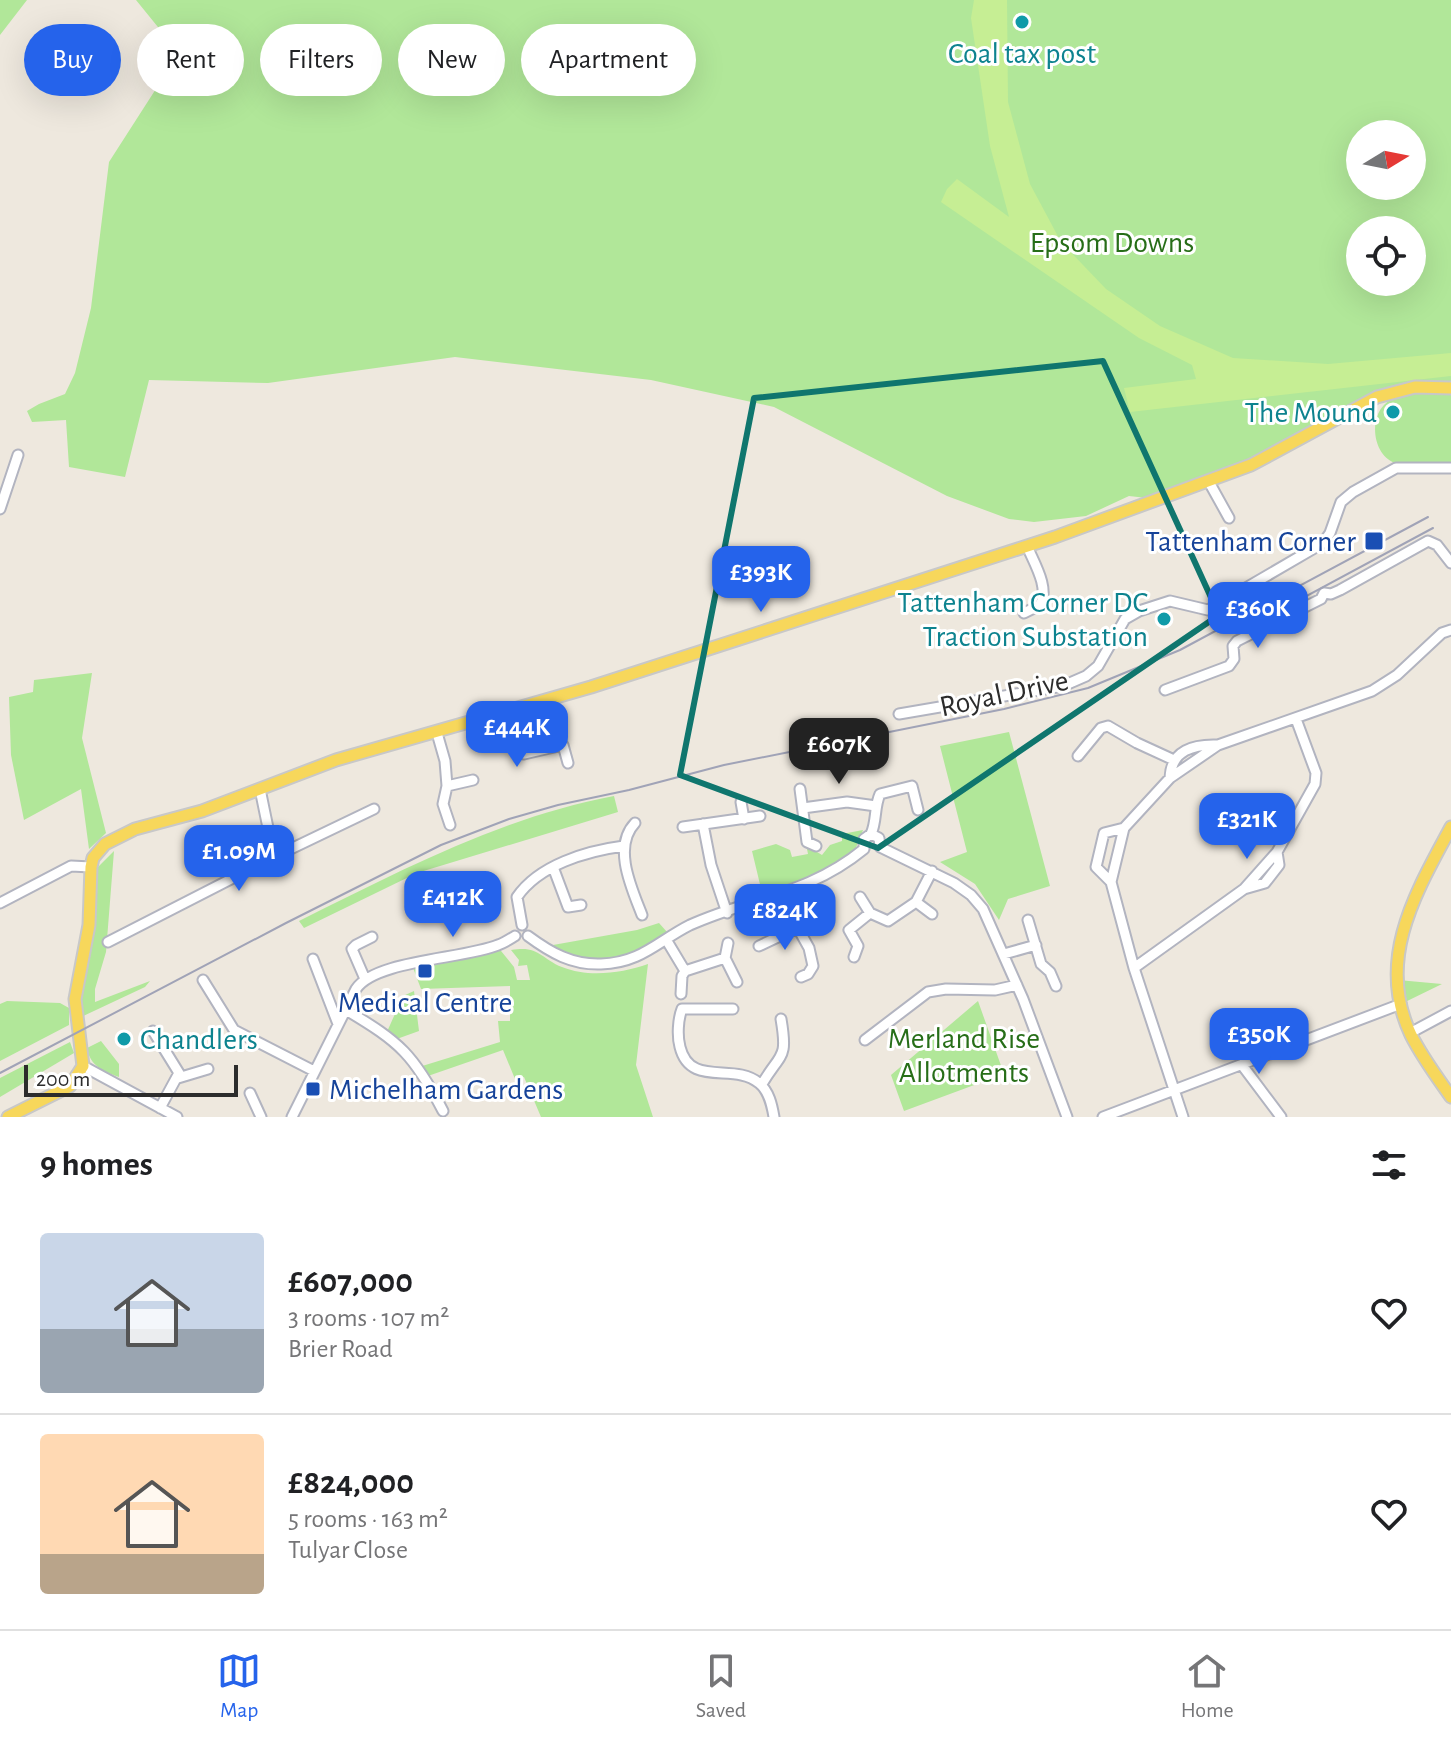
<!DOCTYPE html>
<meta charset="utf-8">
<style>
body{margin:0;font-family:"Alegreya Sans",sans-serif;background:#f6f6f6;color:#202124;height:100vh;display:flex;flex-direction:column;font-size:30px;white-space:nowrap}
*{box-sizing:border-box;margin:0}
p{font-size:26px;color:#757577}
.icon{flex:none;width:44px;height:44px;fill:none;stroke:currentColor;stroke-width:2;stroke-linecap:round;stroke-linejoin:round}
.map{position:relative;height:1117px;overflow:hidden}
.side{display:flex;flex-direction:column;background:#fff;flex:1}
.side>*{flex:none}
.guide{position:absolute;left:24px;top:24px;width:800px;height:72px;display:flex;gap:16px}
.needle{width:52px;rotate:80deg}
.fabs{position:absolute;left:1346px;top:120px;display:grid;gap:16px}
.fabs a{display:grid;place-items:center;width:80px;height:80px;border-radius:50%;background:#fff;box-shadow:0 8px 32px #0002;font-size:40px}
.scale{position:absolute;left:24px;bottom:20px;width:214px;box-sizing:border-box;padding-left:8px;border:4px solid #2c2c2c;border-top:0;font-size:22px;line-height:28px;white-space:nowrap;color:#2c2c2c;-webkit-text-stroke:6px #fff;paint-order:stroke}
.price{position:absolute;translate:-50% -68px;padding:0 18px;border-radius:16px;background:#2563eb;color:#fff;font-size:26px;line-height:52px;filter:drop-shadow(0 2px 4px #0008)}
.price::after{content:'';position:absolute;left:50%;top:48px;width:24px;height:18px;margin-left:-12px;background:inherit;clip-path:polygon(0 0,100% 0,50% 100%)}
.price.current{background:#222;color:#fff}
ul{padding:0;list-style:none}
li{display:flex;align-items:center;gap:24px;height:200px;padding:0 40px}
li+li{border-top:2px solid #e0e0e0}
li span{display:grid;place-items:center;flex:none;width:224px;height:160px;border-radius:8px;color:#555}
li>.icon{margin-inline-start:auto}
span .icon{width:96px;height:96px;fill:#fffc;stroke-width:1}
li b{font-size:34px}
h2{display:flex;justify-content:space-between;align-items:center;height:96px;padding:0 40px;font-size:34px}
.tag{padding:0 28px;border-radius:36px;background:#fff;box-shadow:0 8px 32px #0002;font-size:28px;line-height:72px}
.tag.current{background:#2563eb;color:#fff}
.dock{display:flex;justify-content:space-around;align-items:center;height:112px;border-top:2px solid #e0e0e0;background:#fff;font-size:22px;color:#757577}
.dock a{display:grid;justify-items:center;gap:4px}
.dock .current{color:#2563eb}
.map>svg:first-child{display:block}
</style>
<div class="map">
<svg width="1451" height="1117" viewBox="0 0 1451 1117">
<rect width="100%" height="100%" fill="#eee8de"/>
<path fill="#b1e799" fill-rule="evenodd" d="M 0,0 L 27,0 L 0,35 Z
M 136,0 L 1451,0 L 1451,391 L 1432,387 L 1377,397 L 1238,465 L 1147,498 L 1129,496 L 1086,516 L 1034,522 L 1009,519 L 947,496 L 774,407 L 651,380 L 455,357 L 268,383 L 149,380 L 125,477 L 69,467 L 66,420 L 32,422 L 27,411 L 39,404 L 65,394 L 75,373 L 91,308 L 109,162 L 179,53 ZM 1360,134 L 1412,134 L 1412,186 L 1360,186 ZM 1360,230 L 1412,230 L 1412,282 L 1360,282 Z
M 1419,392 L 1451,394 L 1451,464 C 1442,464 1400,465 1395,463 C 1373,455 1369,420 1384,405 C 1393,395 1407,394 1419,392 Z
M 92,673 L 82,738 L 106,833 L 89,849 L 81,789 L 24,820 L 11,755 L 9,697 L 33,692 L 34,680 Z
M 1009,732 L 1050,886 L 1008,899 L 999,920 L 975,884 L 940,862 L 967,852 L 940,746 Z
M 614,796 L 618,812 L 417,873 L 304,928 L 299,921 C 400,871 502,817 614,796 Z
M 863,830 L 851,860 L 764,901 L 752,851 L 776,844 L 790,850 L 792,857 L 808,854 L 807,849 L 812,849 L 822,855 L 830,845 L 842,841 L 842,834 Z
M 114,851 L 106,952 L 95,989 L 95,1002 L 150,981 L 145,987 L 79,1018 C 84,968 93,918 97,868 Z
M 659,923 L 667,932 C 639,959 584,973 553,945 L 637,930 Z
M 497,946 L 514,967 L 517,980 L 530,980 L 527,965 L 518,966 L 519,960 L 511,950 C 539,945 540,958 562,967 C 589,978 622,973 648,964 L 636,1065 L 653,1117 L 541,1117 L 524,1077 L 515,1079 L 503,1050 L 425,1077 L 419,1067 L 500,1042 L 498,1021 L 510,1021 L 510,986 L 421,989 L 412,965 Z
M 1398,980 L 1442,984 L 1401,1004 Z
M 414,991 L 419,1031 L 394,1040 L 386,1034 L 403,996 Z
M 7,1001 L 60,1003 L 69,1008 L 69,1025 L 0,1061 L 0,1004 Z
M 978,1001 L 1004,1074 L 904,1111 L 891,1075 Z
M 101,1041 L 119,1064 L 119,1077 C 103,1071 90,1066 87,1048 Z
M 70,1042 L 74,1053 L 0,1097 L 0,1078 Z"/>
<path fill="#c6ee94" d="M 974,0 L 1007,0 L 1008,102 L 1030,184 L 1061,242 L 1106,289 L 1160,326 L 1233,358 L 1328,364 L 1451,353 L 1451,376 L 1130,412 L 1124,388 L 1196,379 L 1192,365 L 1139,338 L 941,202 L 947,189 L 957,179 L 1009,217 L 990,146 L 971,18 Z"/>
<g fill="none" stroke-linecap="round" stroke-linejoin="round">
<defs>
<path id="minor" d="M 1209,482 L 1229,518
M 0,509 L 18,455
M 1024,613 L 1040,605 C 1050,588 1034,563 1027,546
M 1165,690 L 1229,666 L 1234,659 L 1233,646 L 1237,641 L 1321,599 L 1324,593 L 1331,594 L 1340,590 L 1428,541 L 1437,545 L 1451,563
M 505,713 L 517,751 L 524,754 L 563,745 L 568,763
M 899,714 L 1063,686 L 1086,676 L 1098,666 L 1125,619 L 1139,611 L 1170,601 L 1208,610 L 1323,543 L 1330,533 L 1341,502 L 1353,492 L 1396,468 L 1451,468
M 437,733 L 445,761 L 447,786
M 1078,756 L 1101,728 L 1108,726 L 1137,743 L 1174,760
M 1170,778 C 1171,750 1194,744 1218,745
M 800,789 L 807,842 L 816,846
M 741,802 L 744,819
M 803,808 L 847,802 L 876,806
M 635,823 C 612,847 632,889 642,915
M 703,824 L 711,865 L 727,913
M 450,825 L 443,804 L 447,786 L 473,780
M 683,827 L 760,816
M 871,834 C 877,821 874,807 880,794 L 912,786 L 918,810
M 880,847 L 954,883 L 971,895 L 983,909 L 1023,999 L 1067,1117
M 864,849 L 864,839 L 871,834 L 879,838 L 880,847
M 274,857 L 374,809
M 553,867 L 568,907 L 581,905
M 1111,882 L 1096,867 L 1104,833 L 1124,828
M 1244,889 L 1265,883 L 1279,865 L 1277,852
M 780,896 L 809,948 L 813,966 L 808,974 L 801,977
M 860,897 L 870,913
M 916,902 L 932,914
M 0,903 L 71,866 L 91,867
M 1028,920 L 1041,964 L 1050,972 L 1056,986
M 522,925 L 517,897 C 539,865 586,851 624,846
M 528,936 C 551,953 572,965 601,964 C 641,963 658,941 690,925 C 752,897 808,895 864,849
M 667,941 L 685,971
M 108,942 L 274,857 L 260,789
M 759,946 L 797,928
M 1004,954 L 1036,945
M 854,957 L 858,946 L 849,930 L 870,913 L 888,921 L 916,902 L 932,871
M 725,958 L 728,943
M 313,959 L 338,1024
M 1134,968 L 1244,889 L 1277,852 L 1315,784 L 1316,773 L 1296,719
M 365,979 L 352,949 L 356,945 L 372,937
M 203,980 L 234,1030 L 314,1071
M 681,994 L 682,976 L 685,971 L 725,958 L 737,982
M 733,1009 L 682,1009 C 678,1019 677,1036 680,1047 C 690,1088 734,1062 759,1083 C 769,1091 772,1105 774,1117
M 346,1010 C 400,1042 414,1055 443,1111
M 153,1031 L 179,1073 L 160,1108
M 1410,1033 L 1451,1011
M 865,1040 L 928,992 L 946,989 L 995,990 L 1017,985
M 1242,1065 L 1281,1117
M 83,1066 L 177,1117
M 178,1078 L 208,1069
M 762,1084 C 781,1052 788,1060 781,1019
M 250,1093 L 261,1117
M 292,1117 L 356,989 C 375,960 464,959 498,945 C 504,943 510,939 515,936
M 1103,1117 L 1401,1004
M 1183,1117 L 1134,968 L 1111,882 L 1124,828 L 1170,778 L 1218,745 L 1372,691 L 1397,675 L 1442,633 L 1451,630"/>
<path id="major" d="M 1451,827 C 1416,892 1375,960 1411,1035 C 1422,1057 1437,1077 1451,1097
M 8,1117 L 70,1086 L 83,1066 L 75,999 L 89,925 L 91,867 L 93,858 L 105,844 L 135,829 L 202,811 L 336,760 L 591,687 L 1055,537 L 1251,465 L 1377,397 L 1415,387 L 1451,388"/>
</defs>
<use href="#minor" stroke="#b2b4c0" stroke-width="13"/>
<use href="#major" stroke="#c8c8c8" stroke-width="15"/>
<use href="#minor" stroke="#fff" stroke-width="9"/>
<use href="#major" stroke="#f7d75b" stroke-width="11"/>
<path stroke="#a0a3b7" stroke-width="2" d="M 1231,633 L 1262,620 L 1433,528
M 0,1073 L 286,923 L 441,845 L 509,819 L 558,805 L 629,790 L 724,765 L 1004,709 L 1088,688 L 1180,650 L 1428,517"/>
</g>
<path fill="none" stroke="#0f766e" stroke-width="6" stroke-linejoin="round" d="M 1103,361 L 1219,615 L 878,848 L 680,775 L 754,398 Z"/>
<g fill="#0f9aa8" stroke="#fff" stroke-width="3">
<circle cx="1022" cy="22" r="8"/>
<circle cx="1393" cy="412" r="8"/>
<circle cx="1164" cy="619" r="8"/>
<circle cx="124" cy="1039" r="8"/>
</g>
<g fill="#1a4fb4" stroke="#fff" stroke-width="3">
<rect x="1364" y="531" width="20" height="20" rx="4"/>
<rect x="417" y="963" width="16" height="16" rx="4"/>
<rect x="305" y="1081" width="16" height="16" rx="4"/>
</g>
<g text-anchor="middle" stroke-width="6" stroke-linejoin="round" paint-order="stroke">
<g font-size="30" fill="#0d838f" stroke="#fff" text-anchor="end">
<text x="1022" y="63" text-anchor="middle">Coal tax post</text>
<text x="1377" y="422">The Mound</text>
<text x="1148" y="612">Tattenham Corner DC<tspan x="1148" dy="34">Traction Substation</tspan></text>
<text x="140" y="1049" text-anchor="start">Chandlers</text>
</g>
<g font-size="30" fill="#276e18" stroke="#fff">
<text x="1112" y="252">Epsom Downs</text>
<text x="964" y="1048">Merland Rise<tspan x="964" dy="34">Allotments</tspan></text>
</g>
<g font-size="30" fill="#164399" stroke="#fff" text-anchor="end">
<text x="1356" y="551">Tattenham Corner</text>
<text x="425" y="1012" text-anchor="middle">Medical Centre</text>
<text x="329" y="1099" text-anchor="start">Michelham Gardens</text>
</g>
<g font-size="30" fill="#2c2c2c" stroke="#fff">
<text transform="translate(1004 693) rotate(-12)" y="10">Royal Drive</text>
</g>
</g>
</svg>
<div class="fabs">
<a><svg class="needle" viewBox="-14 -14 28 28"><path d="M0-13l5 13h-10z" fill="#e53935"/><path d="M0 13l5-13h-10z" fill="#757577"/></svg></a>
<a><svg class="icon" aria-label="locate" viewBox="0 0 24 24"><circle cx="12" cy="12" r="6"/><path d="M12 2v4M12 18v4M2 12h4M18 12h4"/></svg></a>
</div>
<div class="scale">200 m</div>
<b class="price" style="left:761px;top:614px">£393K</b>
<b class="price" style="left:1258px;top:650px">£360K</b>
<b class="price" style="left:517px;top:769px">£444K</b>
<b class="price current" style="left:839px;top:786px">£607K</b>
<b class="price" style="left:1247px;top:861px">£321K</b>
<b class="price" style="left:239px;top:893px">£1.09M</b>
<b class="price" style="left:453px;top:939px">£412K</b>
<b class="price" style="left:785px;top:952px">£824K</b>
<b class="price" style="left:1259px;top:1076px">£350K</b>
<div class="guide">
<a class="tag current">Buy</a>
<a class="tag">Rent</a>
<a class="tag">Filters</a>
<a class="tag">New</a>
<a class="tag">Apartment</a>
</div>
</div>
<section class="side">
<h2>9 homes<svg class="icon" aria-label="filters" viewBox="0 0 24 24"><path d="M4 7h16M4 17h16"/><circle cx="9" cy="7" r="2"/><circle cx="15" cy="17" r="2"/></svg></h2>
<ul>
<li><span style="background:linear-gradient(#c9d6e8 60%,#9aa5b1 0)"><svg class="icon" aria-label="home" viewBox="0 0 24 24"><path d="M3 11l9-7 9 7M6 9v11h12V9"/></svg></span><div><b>£607,000</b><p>3 rooms · 107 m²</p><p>Brier Road</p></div><svg class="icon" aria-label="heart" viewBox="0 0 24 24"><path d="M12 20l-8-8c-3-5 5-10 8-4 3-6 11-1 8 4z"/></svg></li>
<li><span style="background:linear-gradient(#ffd9b3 75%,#b9a48a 0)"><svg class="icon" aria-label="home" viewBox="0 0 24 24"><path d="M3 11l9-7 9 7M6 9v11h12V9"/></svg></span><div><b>£824,000</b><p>5 rooms · 163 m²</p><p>Tulyar Close</p></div><svg class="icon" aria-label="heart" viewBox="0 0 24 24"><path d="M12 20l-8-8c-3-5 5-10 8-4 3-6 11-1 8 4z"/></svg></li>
</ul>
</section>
<nav class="dock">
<a class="current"><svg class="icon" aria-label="map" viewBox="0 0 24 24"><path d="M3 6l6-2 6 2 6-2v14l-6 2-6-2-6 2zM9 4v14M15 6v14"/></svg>Map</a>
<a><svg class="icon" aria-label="saved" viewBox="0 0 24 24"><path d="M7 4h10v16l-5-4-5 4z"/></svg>Saved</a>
<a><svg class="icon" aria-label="home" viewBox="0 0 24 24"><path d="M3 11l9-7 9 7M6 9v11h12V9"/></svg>Home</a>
</nav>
